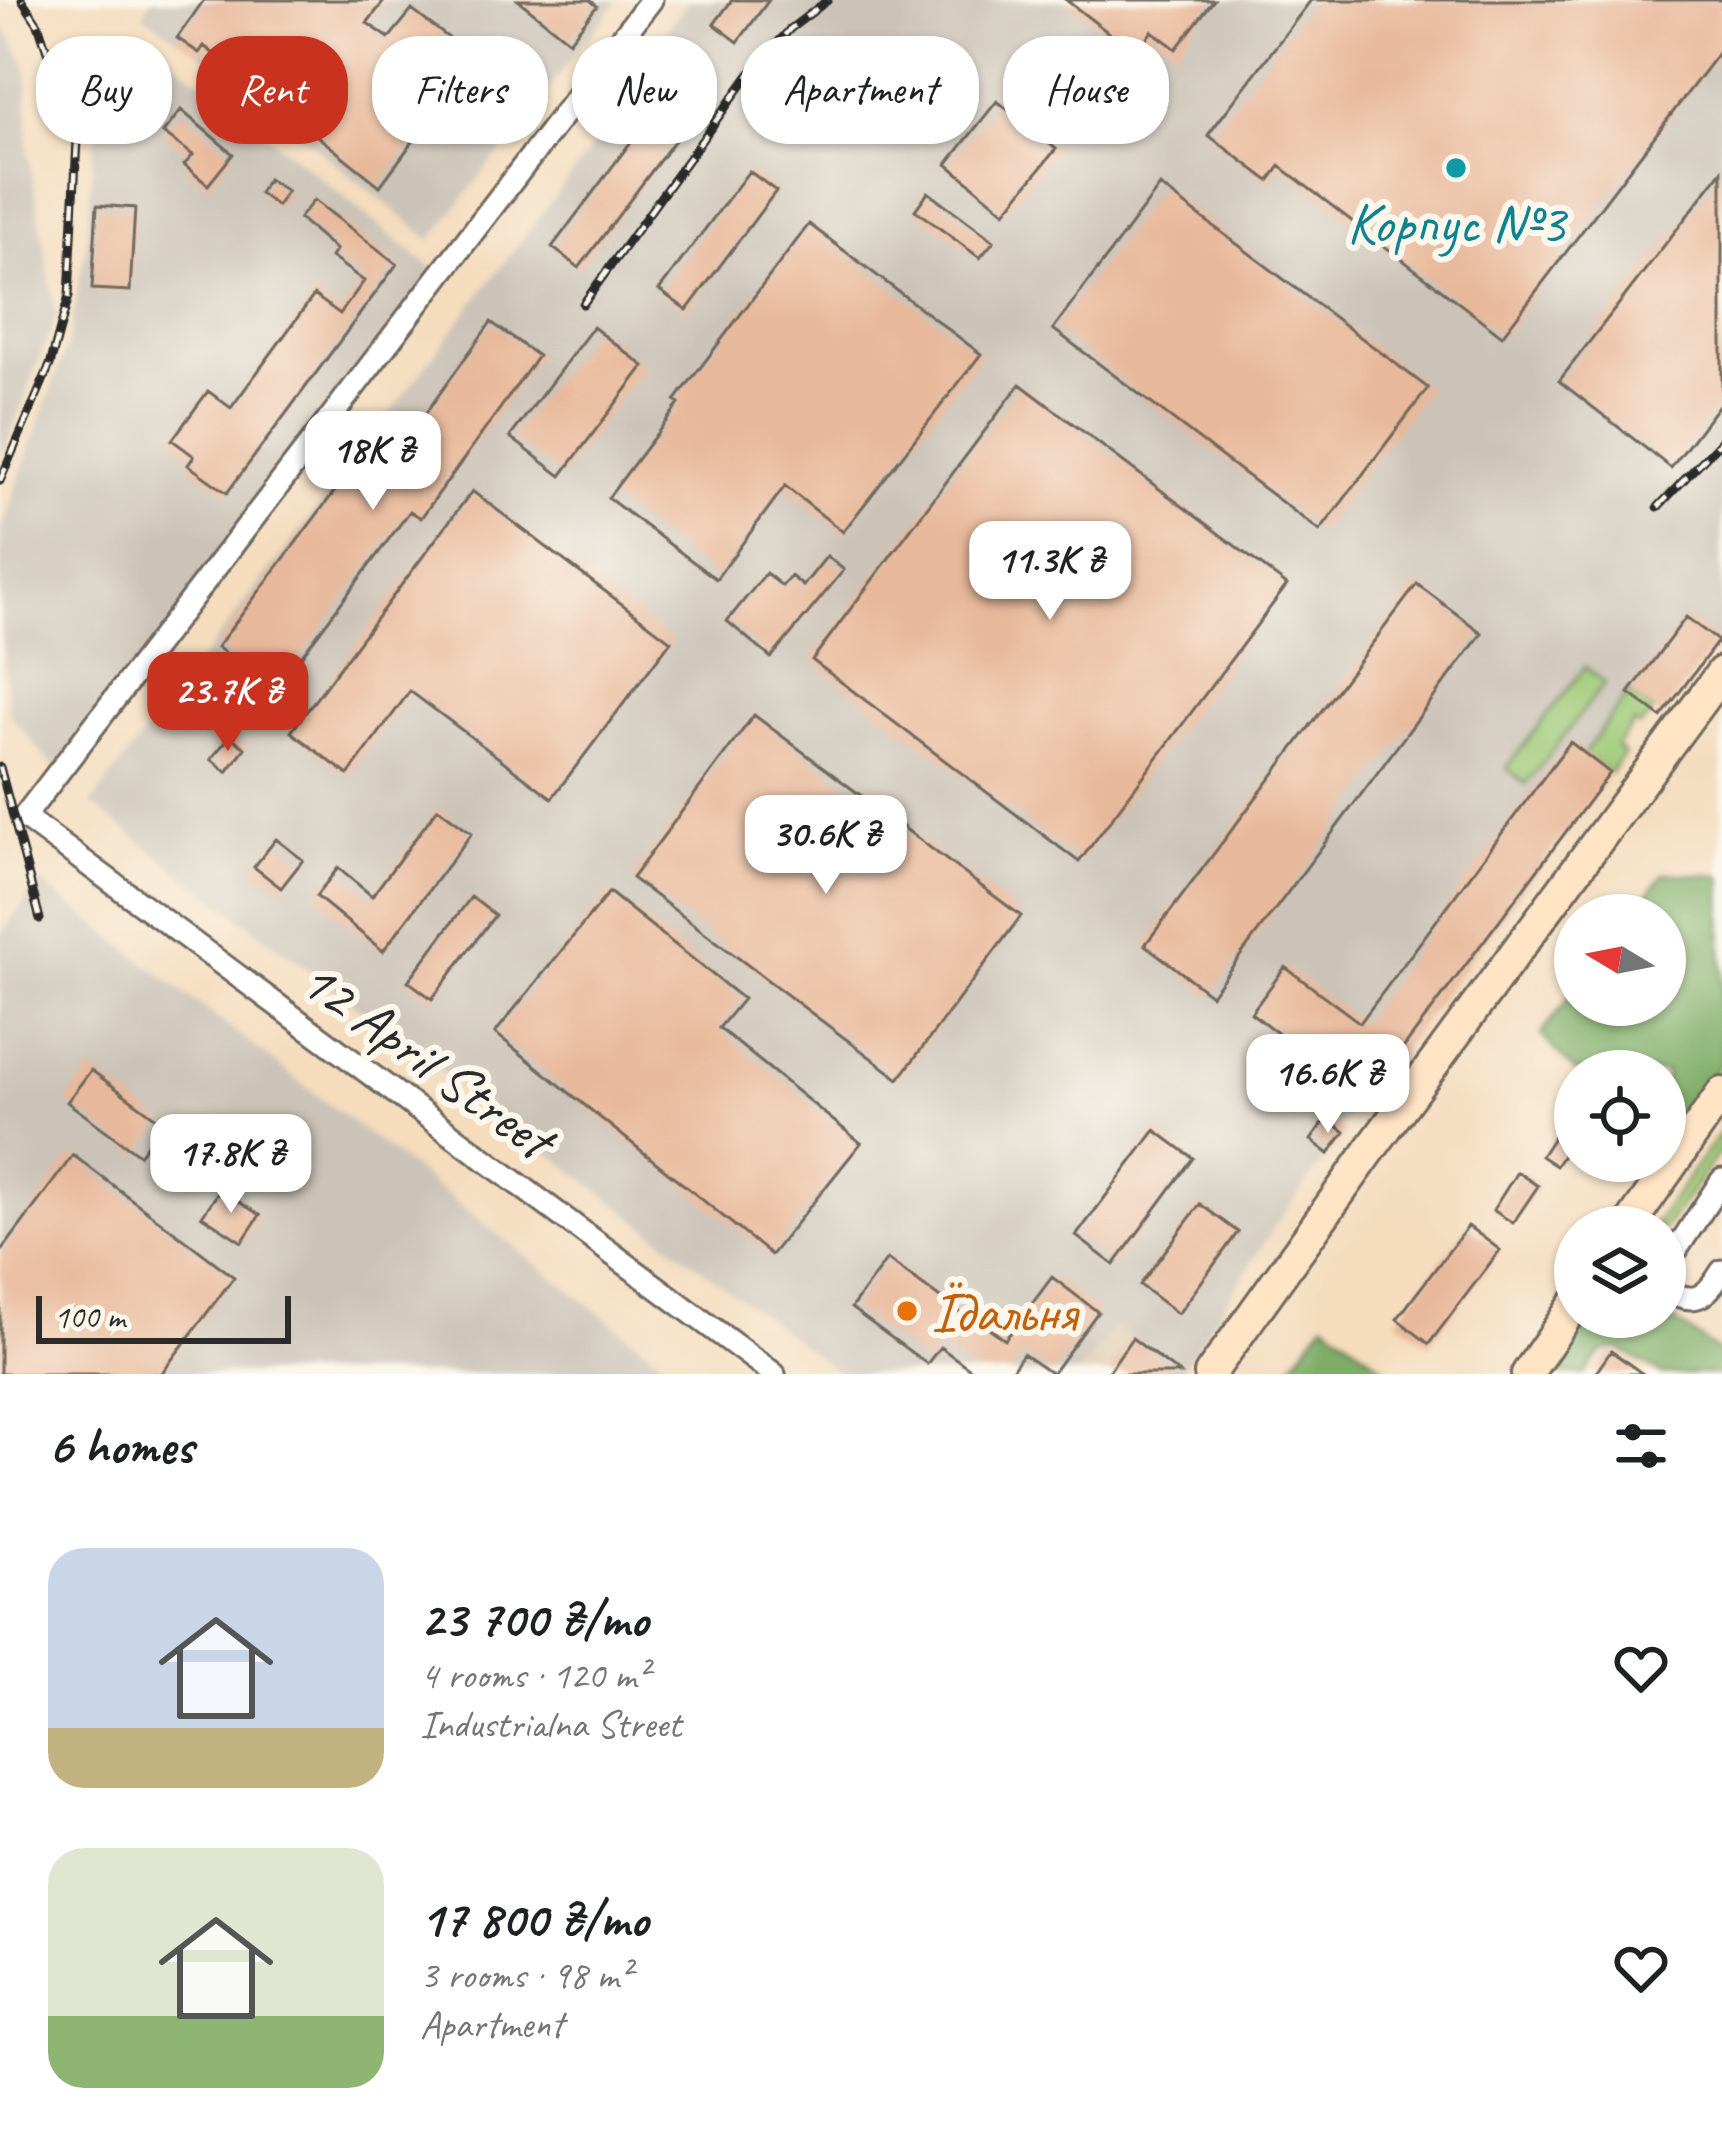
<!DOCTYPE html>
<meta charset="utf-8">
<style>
body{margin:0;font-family:Caveat,sans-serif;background:#f2f2f2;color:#202124;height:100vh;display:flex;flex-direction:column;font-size:45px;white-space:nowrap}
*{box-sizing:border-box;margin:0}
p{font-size:39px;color:#757577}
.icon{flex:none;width:66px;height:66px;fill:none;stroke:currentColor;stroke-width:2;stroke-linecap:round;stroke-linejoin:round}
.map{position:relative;height:1374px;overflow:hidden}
.side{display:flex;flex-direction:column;background:#fff;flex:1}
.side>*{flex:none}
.guide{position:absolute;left:36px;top:36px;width:1650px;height:108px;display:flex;gap:24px}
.needle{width:78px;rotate:280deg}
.fabs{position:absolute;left:1554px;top:894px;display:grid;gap:24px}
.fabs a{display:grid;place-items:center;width:132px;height:132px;border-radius:50%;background:#fff;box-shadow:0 3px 9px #0004;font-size:60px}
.scale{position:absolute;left:36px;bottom:30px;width:255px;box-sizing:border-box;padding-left:12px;border:6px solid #2b2b2b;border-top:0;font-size:33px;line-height:42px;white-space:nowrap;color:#2b2b2b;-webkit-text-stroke:9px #fbf7ec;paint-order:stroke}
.price{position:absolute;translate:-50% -102px;padding:0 27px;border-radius:24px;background:#fff;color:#222;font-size:39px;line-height:78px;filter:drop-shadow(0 3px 6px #0008)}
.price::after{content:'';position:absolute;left:50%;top:72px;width:36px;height:27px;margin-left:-18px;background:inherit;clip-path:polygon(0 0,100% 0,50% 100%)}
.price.current{background:#c8321e;color:#fff}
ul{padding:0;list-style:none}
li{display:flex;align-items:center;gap:36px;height:300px;padding:0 48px}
li span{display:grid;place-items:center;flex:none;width:336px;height:240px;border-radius:36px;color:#555}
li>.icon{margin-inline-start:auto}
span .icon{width:144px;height:144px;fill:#fffc;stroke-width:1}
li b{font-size:51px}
h2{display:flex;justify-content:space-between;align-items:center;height:144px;padding:0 48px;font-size:51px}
.chip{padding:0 42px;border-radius:48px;background:#fff;box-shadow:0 3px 9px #0004;font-size:42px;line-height:108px}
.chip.current{background:#c8321e;color:#fff}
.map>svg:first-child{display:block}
</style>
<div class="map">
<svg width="1722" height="1374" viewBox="0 0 1722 1374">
<rect width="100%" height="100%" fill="#fbf7ec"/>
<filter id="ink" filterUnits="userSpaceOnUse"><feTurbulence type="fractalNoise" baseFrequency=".00833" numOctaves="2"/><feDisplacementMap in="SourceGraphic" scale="24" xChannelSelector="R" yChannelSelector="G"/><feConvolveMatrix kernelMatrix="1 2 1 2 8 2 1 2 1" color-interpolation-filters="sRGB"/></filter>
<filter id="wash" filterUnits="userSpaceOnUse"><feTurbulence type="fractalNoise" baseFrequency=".004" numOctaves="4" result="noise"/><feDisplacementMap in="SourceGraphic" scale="48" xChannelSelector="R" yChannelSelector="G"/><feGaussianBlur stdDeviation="2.7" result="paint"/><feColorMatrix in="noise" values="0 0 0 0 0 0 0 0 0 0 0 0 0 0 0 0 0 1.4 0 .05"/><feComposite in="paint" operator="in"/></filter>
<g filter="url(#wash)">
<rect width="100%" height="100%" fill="#f4dcbd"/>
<path fill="#e0ceb1" d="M 1115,1325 L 1179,1374 L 1079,1374 Z"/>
<path fill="#cbc3b8" d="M 151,0 L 618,0 L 431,240 L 199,53 L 143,15 Z
M 689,0 L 1722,0 L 1722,635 L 1661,717 L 1629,694 L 1585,752 L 1610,773 L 1365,1099 L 1339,1126 L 1345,1132 L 1279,1220 L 1179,1374 L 1115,1325 L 1079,1374 L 840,1374 L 91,804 L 672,43 L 662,36 Z
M 0,19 L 27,66 L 28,150 L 56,316 L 0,462 Z
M 149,39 L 440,275 L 58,772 L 10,715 L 0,620 L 0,533 L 69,340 L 87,238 L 94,143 Z
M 40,882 L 679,1374 L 0,1374 L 0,935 Z"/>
<path fill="#9dc976" stroke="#647a50" stroke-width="3" d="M 1585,667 L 1605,683 L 1526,784 L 1506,768 Z
M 1629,693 L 1653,711 L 1640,727 L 1634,723 L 1616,747 L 1624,754 L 1610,773 L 1584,753 Z
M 1722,1130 L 1722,1148 L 1665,1228 L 1653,1227 Z"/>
<path fill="#7ead67" stroke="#546c49" stroke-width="3" d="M 1664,873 L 1722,876 L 1722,1062 L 1700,1092 L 1679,1111 L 1665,1110 L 1665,1071 L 1575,1071 L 1541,1035 L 1575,990 L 1575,1005 L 1665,1005 L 1665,915 L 1632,915 Z
M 1665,1315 L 1722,1354 L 1722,1374 L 1662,1374 L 1619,1349 L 1603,1351 L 1585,1374 L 1544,1374 L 1575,1317 Z
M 1325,1321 L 1392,1374 L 1285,1374 Z"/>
<g id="blocks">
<path fill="#e8b89a" d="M 204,0 L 385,0 L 367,23 L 389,38 L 412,10 L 475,58 L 380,186 L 204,46 L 199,53 L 177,38 Z
M 518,0 L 590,0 L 597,6 L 569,41 Z
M 732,0 L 769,0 L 738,42 L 714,24 Z
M 1066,0 L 1214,0 L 1176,49 L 1152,31 L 1136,54 Z
M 1311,0 L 1722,0 L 1722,48 L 1502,336 L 1280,166 L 1269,181 L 1208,135 Z
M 826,69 L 850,87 L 810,140 L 787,122 Z
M 678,79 L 705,100 L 579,268 L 552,247 Z
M 997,101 L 1056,149 L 1005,212 L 947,164 Z
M 181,110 L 233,154 L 208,185 L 184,165 L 193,155 L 163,133 Z
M 749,171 L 776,191 L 687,310 L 659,290 Z
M 1722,171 L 1722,401 L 1671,468 L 1559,381 Z
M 268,179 L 287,191 L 277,206 L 259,193 Z
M 1160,186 L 1428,388 L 1320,531 L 1053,329 Z
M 928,192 L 994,241 L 980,258 L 915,210 Z
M 314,200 L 397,264 L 227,493 L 188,465 L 194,456 L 172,440 L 208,391 L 231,408 L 314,295 L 340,314 L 364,281 L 331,257 L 336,250 L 299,218 Z
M 97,205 L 135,208 L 130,291 L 92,289 Z
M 809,224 L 981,354 L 843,532 L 785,486 L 716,579 L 608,498 L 679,404 L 675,401 Z
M 491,322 L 538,356 L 421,518 L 410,511 L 275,691 L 217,647 L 350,471 L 372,488 Z
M 593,327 L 644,366 L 561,476 L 510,437 Z
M 1020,384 L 1287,585 L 1079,862 L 812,660 Z
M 472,491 L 671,641 L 552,798 L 410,691 L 348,775 L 291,732 Z
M 827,556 L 844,570 L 771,658 L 727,621 L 766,573 L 782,586 L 791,576 L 803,586 Z
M 1417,584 L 1482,633 L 1211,995 L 1145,945 Z
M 1686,617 L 1718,641 L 1661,717 L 1629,693 Z
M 754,715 L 1021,916 L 899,1079 L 632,878 Z
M 230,736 L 245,748 L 227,772 L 211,759 Z
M 1570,742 L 1610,773 L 1365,1099 L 1251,1013 L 1285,967 L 1360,1023 Z
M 438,808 L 472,833 L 383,951 L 316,896 L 338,868 L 372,896 Z
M 276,839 L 303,860 L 281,888 L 254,867 Z
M 609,892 L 743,999 L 719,1028 L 861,1143 L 771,1255 L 495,1033 Z
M 471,897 L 495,915 L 432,999 L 408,981 Z
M 91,1070 L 163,1123 L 139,1155 L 67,1102 Z
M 1327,1118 L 1345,1132 L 1329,1154 L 1311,1140 Z
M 1155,1130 L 1193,1158 L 1114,1265 L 1076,1236 Z
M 1554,1136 L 1569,1146 L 1556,1166 L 1541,1156 Z
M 73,1155 L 234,1277 L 161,1374 L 0,1374 L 0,1253 Z
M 1517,1172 L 1538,1186 L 1513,1223 L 1493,1210 Z
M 220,1190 L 260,1215 L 242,1242 L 202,1216 Z
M 1200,1204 L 1238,1232 L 1178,1314 L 1140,1285 Z
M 1468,1226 L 1500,1250 L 1429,1344 L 1397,1319 Z
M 887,1259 L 981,1328 L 984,1324 L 1005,1340 L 1052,1277 L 1098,1312 L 1052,1374 L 1023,1354 L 1009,1374 L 977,1374 L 940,1347 L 927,1364 L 851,1308 Z
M 1132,1338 L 1180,1374 L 1107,1374 Z
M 1611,1351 L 1643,1374 L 1595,1374 Z"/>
</g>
</g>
<g filter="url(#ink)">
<use href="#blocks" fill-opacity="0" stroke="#71695e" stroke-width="3"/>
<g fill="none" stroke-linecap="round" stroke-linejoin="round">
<defs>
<path id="street" d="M 651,0 L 24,817 L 774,1374
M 1665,1267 L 1722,1180
M 1665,1289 C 1694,1306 1705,1299 1722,1271"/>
<path id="secondary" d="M 1628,1227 L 1722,1093
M 1210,1374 L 1373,1146 L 1722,672
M 1527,1374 L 1575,1304"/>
</defs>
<use href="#street" stroke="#71695e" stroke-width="27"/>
<use href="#secondary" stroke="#71695e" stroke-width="36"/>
<use href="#street" stroke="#fff" stroke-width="21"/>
<use href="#secondary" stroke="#ffe4c6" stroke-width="30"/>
<defs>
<path id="rail" d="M 583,304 L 749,75 L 790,29 L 828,0
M 0,481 L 50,365 L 69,296 L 77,140 L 38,24 L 22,0
M 1658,507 L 1722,440
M 0,767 L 40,919"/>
</defs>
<use href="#rail" stroke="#2b2b2b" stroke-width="9"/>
<use href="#rail" stroke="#fbf7ec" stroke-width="4.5" stroke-dasharray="14" stroke-linecap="butt"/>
</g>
</g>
<circle fill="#0f9aa8" stroke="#fbf7ec" stroke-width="4.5" cx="1456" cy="168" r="12"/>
<circle fill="#e8710a" stroke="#fbf7ec" stroke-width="4.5" cx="907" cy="1311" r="12"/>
<g text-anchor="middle" stroke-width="12" stroke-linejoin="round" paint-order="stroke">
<g font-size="57" fill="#0d838f" stroke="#fbf7ec">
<text x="1456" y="242">Корпус №3</text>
</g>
<g font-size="57" fill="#2b2b2b" stroke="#fbf7ec">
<text transform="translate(427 1058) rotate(36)" y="20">12 April Street</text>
</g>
<g font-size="57" fill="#c56008" stroke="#fbf7ec" text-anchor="start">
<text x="931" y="1331">Їдальня</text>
</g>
</g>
</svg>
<div class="fabs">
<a><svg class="needle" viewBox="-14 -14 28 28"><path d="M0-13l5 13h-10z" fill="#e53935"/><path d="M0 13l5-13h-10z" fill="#757577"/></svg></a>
<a><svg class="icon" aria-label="locate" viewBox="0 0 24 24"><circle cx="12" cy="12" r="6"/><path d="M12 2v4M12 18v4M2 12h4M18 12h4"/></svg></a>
<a><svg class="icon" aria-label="layers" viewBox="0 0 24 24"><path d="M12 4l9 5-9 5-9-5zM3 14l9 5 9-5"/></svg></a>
</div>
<div class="scale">100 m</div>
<b class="price" style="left:373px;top:513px">18K ₴</b>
<b class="price" style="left:1050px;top:623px">11.3K ₴</b>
<b class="price current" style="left:228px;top:754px">23.7K ₴</b>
<b class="price" style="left:826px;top:897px">30.6K ₴</b>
<b class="price" style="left:1328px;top:1136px">16.6K ₴</b>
<b class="price" style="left:231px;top:1216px">17.8K ₴</b>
<div class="guide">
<a class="chip">Buy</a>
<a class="chip current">Rent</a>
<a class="chip">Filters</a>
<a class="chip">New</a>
<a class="chip">Apartment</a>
<a class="chip">House</a>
</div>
</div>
<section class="side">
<h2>6 homes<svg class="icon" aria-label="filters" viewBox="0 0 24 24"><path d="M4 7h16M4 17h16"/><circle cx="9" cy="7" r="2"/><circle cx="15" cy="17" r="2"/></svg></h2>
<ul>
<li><span style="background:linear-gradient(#c9d6e8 75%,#c2b280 0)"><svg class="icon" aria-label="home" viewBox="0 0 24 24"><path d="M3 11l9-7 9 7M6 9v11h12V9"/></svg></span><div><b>23 700 ₴/mo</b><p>4 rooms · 120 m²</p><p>Industrialna Street</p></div><svg class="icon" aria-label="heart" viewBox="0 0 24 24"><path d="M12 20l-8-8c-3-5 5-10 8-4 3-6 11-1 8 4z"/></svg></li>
<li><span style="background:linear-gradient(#dfe7d0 70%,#8fb573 0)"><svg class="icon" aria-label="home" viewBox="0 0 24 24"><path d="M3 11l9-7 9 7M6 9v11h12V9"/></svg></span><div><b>17 800 ₴/mo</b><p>3 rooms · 98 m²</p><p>Apartment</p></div><svg class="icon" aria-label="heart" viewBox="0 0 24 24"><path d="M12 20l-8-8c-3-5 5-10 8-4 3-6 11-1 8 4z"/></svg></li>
</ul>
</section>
